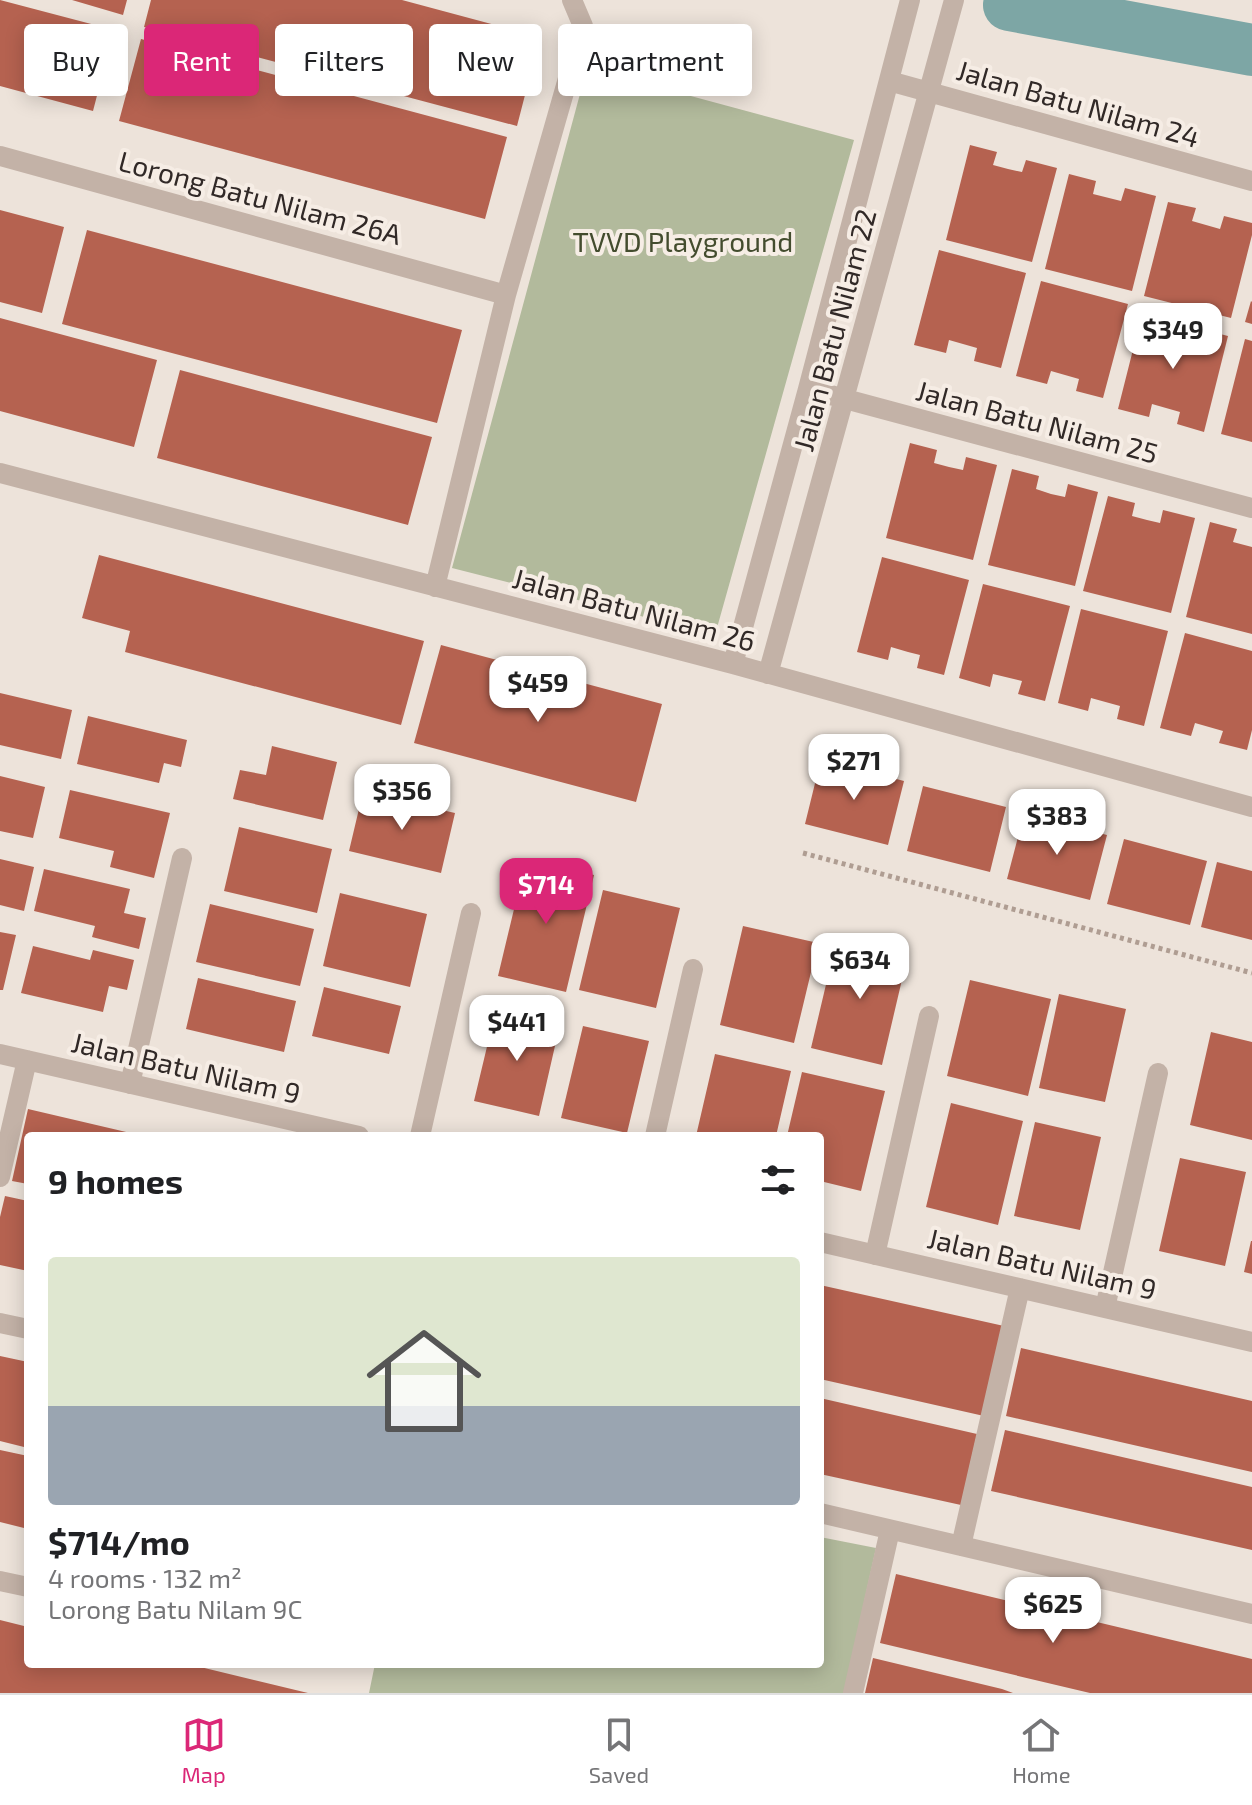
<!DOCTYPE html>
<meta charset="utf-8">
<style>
body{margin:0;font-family:"Exo 2",sans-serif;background:#f2f2f2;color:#202124;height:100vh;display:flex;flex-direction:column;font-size:30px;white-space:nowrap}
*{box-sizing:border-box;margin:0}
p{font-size:26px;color:#757577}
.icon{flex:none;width:44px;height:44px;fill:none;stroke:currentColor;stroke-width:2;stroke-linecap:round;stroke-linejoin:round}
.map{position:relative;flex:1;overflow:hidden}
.drawer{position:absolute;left:24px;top:1132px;width:800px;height:536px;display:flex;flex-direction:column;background:#fff;border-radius:8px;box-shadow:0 4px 20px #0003}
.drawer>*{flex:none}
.guide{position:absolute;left:24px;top:24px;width:800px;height:72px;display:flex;gap:16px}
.price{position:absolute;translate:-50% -68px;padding:0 18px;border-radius:16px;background:#fff;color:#222;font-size:26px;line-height:52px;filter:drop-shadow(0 2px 4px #0008)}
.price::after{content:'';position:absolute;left:50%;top:48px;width:24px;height:18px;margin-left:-12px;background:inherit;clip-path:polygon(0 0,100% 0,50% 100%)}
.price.active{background:#db2777;color:#fff}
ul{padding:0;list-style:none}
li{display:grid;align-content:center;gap:16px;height:424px;padding:0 24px}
li span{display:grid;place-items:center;height:248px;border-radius:8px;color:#555}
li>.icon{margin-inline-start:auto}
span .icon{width:144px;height:144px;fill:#fffc;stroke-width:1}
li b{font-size:34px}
h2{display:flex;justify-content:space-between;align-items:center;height:96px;padding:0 24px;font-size:34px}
.pill{padding:0 28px;border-radius:8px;background:#fff;box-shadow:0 4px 20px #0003;font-size:28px;line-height:72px}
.pill.active{background:#db2777;color:#fff}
.tab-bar{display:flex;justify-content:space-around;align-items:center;height:112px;border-top:2px solid #e0e0e0;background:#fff;font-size:22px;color:#757577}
.tab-bar a{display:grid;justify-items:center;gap:4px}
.tab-bar .active{color:#db2777}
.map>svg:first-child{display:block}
</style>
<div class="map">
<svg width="1252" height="1693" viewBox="0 0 1252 1693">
<rect width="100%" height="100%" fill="#ede3da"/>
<path fill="#b2ba9c" d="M 587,68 L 854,140 L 715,635 L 452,568 Z
M 820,1537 L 876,1548 L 844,1693 L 369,1693 L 375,1664 L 820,1664 Z"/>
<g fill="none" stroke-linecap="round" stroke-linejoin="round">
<path stroke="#7da6a5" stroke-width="52" d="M 1009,5 L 1252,50"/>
</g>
<path fill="#b56250" d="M 0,0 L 114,30 L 93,111 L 0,86 Z
M 72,0 L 127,0 L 123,15 Z
M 151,0 L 402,0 L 540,37 L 517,126 L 144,27 Z
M 141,39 L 507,137 L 485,219 L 119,121 Z
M 970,145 L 997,152 L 993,165 L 1008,169 L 1022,172 L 1026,160 L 1057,168 L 1032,262 L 946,240 Z
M 1069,174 L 1096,181 L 1093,194 L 1121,201 L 1125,188 L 1156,196 L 1132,291 L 1045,269 Z
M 1168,202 L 1196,208 L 1192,221 L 1220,229 L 1224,216 L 1252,223 L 1252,235 L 1231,318 L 1144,296 Z
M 0,210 L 64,227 L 42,313 L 0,302 Z
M 87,230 L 462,330 L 437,423 L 62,324 Z
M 939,250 L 1026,273 L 1001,368 L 974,361 L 977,348 L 949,340 L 946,353 L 914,345 Z
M 1041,281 L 1128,304 L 1103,398 L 1076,391 L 1079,379 L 1051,371 L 1047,384 L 1016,376 Z
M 1251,301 L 1252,302 L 1252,324 L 1245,322 Z
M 1142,314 L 1228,336 L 1204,432 L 1177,424 L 1180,412 L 1152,404 L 1149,417 L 1118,409 Z
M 0,318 L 157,360 L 134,447 L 0,411 Z
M 1245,339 L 1252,341 L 1252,442 L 1221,434 Z
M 180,370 L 432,437 L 408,525 L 157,458 Z
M 910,443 L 937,450 L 934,463 L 949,467 L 963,470 L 966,457 L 997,465 L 973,560 L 886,538 Z
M 1012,469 L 1039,476 L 1036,489 L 1051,494 L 1065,497 L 1068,484 L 1098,492 L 1075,586 L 988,565 Z
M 1108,496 L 1135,503 L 1132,516 L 1147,520 L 1160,523 L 1163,510 L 1195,518 L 1171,613 L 1083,591 Z
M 1210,522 L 1237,529 L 1233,542 L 1252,547 L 1252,634 L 1186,617 Z
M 99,555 L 424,641 L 401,725 L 125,652 L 130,631 L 82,618 Z
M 882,557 L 969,580 L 944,675 L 917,668 L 920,655 L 908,652 L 891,647 L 888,660 L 857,652 Z
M 983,584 L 1070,606 L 1045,701 L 1018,694 L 1022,681 L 993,674 L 990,687 L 959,678 Z
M 1081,609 L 1168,631 L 1144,726 L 1117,719 L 1120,706 L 1091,698 L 1088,711 L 1058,703 Z
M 1185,633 L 1252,651 L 1252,730 L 1247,750 L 1219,743 L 1223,731 L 1195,723 L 1191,736 L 1160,728 Z
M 441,645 L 662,704 L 636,802 L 414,743 Z
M 0,693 L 72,710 L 61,759 L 0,745 Z
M 88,716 L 187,740 L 181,767 L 164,763 L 159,783 L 77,764 Z
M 272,746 L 337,762 L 323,820 L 233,799 L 240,770 L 266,775 Z
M 821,759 L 904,781 L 888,845 L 805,824 Z
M 0,776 L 45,787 L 33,838 L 0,831 Z
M 923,786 L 1006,807 L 990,872 L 907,851 Z
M 70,790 L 170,813 L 154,878 L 110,867 L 114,851 L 59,838 Z
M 363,792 L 455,813 L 441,873 L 349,851 Z
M 1024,814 L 1107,835 L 1090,900 L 1007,879 Z
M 239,827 L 332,849 L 317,913 L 224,891 Z
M 1124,839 L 1207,861 L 1190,925 L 1107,904 Z
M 0,859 L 34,867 L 24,911 L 0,905 Z
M 526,859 L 594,875 L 566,992 L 498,976 Z
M 1217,862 L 1252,871 L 1252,940 L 1201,927 Z
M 44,869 L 130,889 L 124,913 L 146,918 L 139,949 L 92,937 L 95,926 L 34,911 Z
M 603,890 L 680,908 L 656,1008 L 579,990 Z
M 340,893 L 427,914 L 410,987 L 323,966 Z
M 210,904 L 314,929 L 300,986 L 196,962 Z
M 743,926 L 818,943 L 794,1043 L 720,1025 Z
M 0,932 L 16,935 L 3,990 L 0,990 Z
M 837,938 L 908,954 L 882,1065 L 811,1048 Z
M 33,946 L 90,960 L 93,950 L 134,960 L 127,990 L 109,986 L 103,1012 L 21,993 Z
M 198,978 L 296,1001 L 284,1052 L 186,1029 Z
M 970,980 L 1051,999 L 1028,1096 L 947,1076 Z
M 324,987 L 401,1006 L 389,1054 L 312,1036 Z
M 1059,994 L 1126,1009 L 1105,1102 L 1039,1088 Z
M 496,1009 L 560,1024 L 539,1116 L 474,1101 Z
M 583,1026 L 649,1041 L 627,1133 L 561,1118 Z
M 1211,1032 L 1252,1042 L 1252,1140 L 1190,1125 Z
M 715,1054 L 791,1071 L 776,1136 L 696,1136 Z
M 802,1072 L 885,1091 L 861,1191 L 820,1181 L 820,1136 L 787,1136 Z
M 951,1103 L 1023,1121 L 998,1225 L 926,1207 Z
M 28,1109 L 139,1135 L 138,1136 L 28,1136 L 28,1184 L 12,1181 Z
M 1035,1122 L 1101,1137 L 1080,1230 L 1014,1216 Z
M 1180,1158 L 1246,1172 L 1225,1266 L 1159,1251 Z
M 5,1196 L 28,1201 L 28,1271 L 0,1265 L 0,1217 Z
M 1251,1241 L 1252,1241 L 1252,1274 L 1244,1272 Z
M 820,1285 L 1004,1326 L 984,1416 L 820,1379 Z
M 1021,1348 L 1252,1401 L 1252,1472 L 1006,1416 Z
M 0,1356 L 28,1362 L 28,1448 L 0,1441 Z
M 820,1398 L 977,1434 L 961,1505 L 820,1474 Z
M 1005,1430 L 1252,1487 L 1252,1550 L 991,1491 Z
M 0,1450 L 28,1456 L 28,1529 L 0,1522 Z
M 896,1574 L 1252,1659 L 1252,1693 L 1090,1693 L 880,1643 Z
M 0,1620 L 28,1627 L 28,1664 L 188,1664 L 308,1693 L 0,1693 Z
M 873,1658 L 1002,1689 L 1013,1693 L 865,1693 Z"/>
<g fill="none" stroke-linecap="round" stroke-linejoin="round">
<path stroke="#af9d92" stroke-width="5" stroke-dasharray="4 4" stroke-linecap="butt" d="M 803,853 L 1252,973"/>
<path stroke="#c3b2a7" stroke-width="20" d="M 889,81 L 1252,181
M 0,156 L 506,295
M 808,389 L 1252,508
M 0,473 L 733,664 L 1252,807
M 435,587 L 506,295 L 583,26 L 572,0
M 733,664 L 808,389 L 910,0
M 768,674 L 954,0
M 0,1054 L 359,1136
M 130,1084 L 182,858
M 420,1136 L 471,913
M 655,1136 L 693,969
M 0,1177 L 27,1060
M 820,1242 L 1252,1342
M 875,1255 L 929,1016
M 1105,1308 L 1158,1073
M 0,1323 L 28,1329
M 820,1513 L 1252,1614
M 961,1546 L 1020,1288
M 0,1581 L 28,1587
M 853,1693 L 890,1530"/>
</g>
<g text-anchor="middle" stroke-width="8" stroke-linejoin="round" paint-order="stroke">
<g font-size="28" fill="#312927" stroke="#f6ede5">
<text transform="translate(1078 104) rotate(16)" y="10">Jalan Batu Nilam 24</text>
<text transform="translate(260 198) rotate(15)" y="10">Lorong Batu Nilam 26A</text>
<text transform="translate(835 330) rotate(-75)" y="10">Jalan Batu Nilam 22</text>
<text transform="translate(1037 422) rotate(15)" y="10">Jalan Batu Nilam 25</text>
<text transform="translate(634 610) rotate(15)" y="10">Jalan Batu Nilam 26</text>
<text transform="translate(186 1068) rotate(13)" y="10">Jalan Batu Nilam 9</text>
<text transform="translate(1042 1264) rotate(13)" y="10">Jalan Batu Nilam 9</text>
</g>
<g font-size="28" fill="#434c2e" stroke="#f6ede5">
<text x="683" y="252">TVVD Playground</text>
</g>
</g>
</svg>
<b class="price" style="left:1173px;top:371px">$349</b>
<b class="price" style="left:538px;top:724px">$459</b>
<b class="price" style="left:854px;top:802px">$271</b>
<b class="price" style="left:402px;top:832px">$356</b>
<b class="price" style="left:1057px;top:857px">$383</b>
<b class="price active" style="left:546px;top:926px">$714</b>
<b class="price" style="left:860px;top:1001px">$634</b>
<b class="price" style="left:517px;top:1063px">$441</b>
<b class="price" style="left:1053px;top:1645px">$625</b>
<div class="guide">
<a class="pill">Buy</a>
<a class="pill active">Rent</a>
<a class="pill">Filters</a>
<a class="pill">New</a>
<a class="pill">Apartment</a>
</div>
<section class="drawer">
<h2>9 homes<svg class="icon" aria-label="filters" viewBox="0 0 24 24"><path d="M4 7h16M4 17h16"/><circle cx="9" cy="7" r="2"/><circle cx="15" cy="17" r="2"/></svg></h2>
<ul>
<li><span style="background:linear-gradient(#dfe7d0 60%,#9aa5b1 0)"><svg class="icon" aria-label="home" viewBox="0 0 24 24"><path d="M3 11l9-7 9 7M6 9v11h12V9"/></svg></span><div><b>$714/mo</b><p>4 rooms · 132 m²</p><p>Lorong Batu Nilam 9C</p></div></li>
</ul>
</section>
</div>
<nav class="tab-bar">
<a class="active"><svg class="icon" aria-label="map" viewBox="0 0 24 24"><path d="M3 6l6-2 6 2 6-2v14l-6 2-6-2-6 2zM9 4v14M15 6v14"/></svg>Map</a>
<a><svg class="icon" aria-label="saved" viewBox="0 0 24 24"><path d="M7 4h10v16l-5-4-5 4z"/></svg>Saved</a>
<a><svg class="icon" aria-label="home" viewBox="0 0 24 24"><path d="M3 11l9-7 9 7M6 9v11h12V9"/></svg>Home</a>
</nav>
